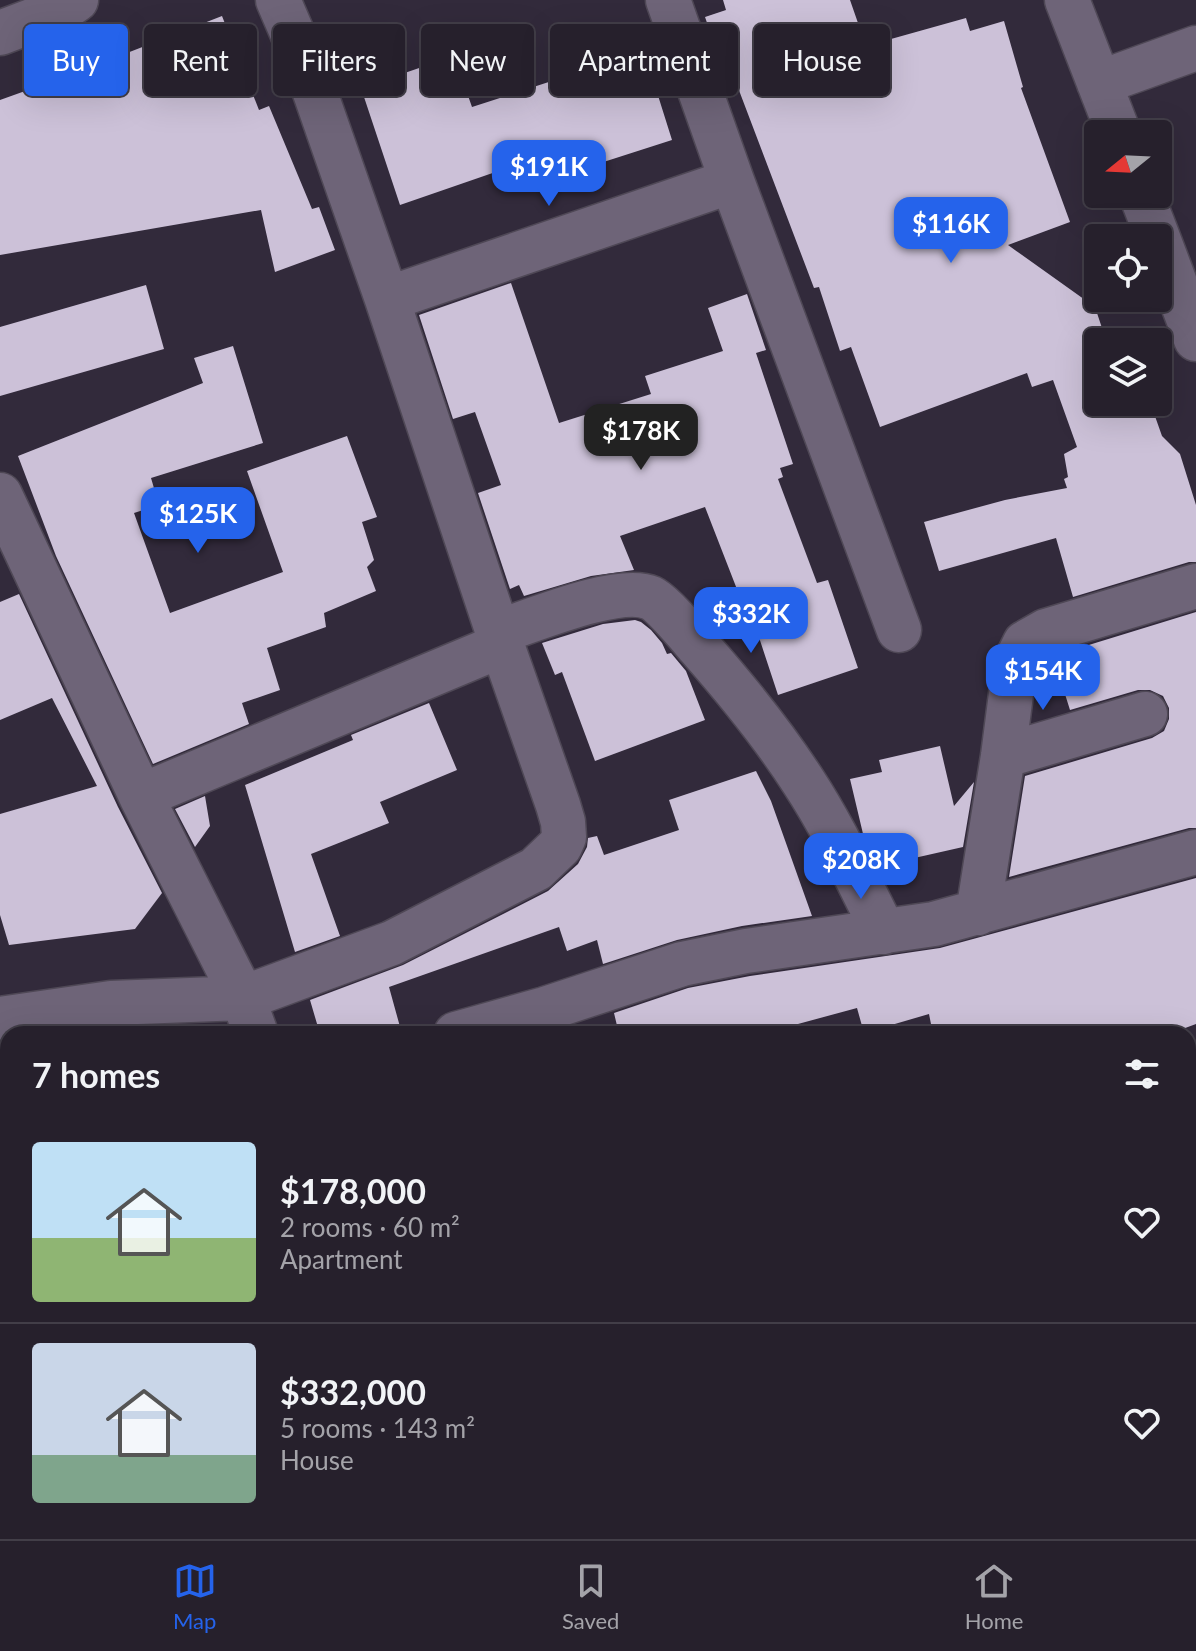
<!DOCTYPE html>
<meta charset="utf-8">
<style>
body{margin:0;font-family:Lato,sans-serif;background:#322d38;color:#f1f3f6;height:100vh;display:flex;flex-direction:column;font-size:30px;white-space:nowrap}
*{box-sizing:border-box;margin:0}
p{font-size:26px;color:#a4a3a9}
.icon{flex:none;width:44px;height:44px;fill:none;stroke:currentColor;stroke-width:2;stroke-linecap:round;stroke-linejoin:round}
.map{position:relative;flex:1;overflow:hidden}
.details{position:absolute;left:0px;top:1026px;width:1196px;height:514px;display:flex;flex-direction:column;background:#26202c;border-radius:24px 24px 0 0;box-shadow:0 8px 32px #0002,0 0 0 2px #423e48}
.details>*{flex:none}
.top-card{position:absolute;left:24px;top:24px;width:1148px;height:72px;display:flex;gap:16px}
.needle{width:52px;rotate:252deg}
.controls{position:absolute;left:1084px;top:120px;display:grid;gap:16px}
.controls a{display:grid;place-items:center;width:88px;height:88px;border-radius:8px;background:#26202c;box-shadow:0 8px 32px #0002,0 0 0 2px #423e48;font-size:40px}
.price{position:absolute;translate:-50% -68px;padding:0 18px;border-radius:16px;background:#2563eb;color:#fff;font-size:26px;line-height:52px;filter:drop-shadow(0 2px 4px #0008)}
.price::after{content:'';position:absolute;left:50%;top:48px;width:24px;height:18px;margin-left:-12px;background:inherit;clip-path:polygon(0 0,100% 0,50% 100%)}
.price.current{background:#222;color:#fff}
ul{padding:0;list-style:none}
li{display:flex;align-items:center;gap:24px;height:200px;padding:0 32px}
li+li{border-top:2px solid #423e48}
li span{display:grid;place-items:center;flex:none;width:224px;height:160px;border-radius:8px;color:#555}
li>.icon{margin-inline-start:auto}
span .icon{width:96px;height:96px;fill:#fffc;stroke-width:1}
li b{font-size:34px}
h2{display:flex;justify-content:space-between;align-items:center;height:96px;padding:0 32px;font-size:34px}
.tag{padding:0 28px;border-radius:8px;background:#26202c;box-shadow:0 8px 32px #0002,0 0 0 2px #423e48;font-size:28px;line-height:72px}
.tag.current{background:#2563eb;color:#fff}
.tab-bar{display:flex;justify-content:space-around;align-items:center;height:112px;border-top:2px solid #423e48;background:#26202c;font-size:22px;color:#a4a3a9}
.tab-bar a{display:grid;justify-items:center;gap:4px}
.tab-bar .current{color:#2563eb}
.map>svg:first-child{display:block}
</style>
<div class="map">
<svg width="1196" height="1539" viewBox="0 0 1196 1539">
<rect width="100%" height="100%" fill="#322a3b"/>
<path fill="#ccc1d8" d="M 723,0 L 850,0 L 866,46 L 966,18 L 970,31 L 1004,21 L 1023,87 L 1021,88 L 1070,222 L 1008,245 L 1095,307 L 1106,340 L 1098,342 L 1098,402 L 1150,402 L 1162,436 L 1180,454 L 1196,505 L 1196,562 L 1189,562 L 1073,597 L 1056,538 L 939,571 L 924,522 L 1005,500 L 1067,488 L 1064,479 L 1068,477 L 1064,454 L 1077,447 L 1053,380 L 1032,387 L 1027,373 L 880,427 L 851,347 L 840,351 L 819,287 L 814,288 L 729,64 L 722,66 L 705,17 L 726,10 Z
M 222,16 L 259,110 L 269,106 L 312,209 L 319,207 L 335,250 L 275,272 L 261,210 L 0,255 L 0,100 L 53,81 L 50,71 L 106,52 L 109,60 Z
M 644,51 L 672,140 L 535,184 L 527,161 L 400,205 L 361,88 L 454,56 L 472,107 Z
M 511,283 L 559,423 L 651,394 L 645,376 L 723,351 L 708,308 L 747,294 L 766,350 L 756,353 L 793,464 L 780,468 L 783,477 L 778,479 L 817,583 L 828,580 L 858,668 L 778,695 L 745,595 L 740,597 L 705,507 L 620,536 L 634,570 L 591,576 L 524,596 L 519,585 L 510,589 L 478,493 L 501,485 L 475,412 L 453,419 L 419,315 Z
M 146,285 L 164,349 L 0,396 L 0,327 Z
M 233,346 L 263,443 L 151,478 L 159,505 L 134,513 L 170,613 L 283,572 L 247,471 L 347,436 L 377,517 L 362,522 L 374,560 L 367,567 L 376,591 L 324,613 L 326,627 L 267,648 L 280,690 L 242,703 L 249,724 L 153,764 L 56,556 L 18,456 L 203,383 L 194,358 Z
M 19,594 L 118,807 L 162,893 L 135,929 L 9,945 L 0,915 L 0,814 L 97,786 L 52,698 L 0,720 L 0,602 Z
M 1196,612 L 1196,828 L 1189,828 L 1009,877 L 1025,776 L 1152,738 L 1164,731 L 1169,719 L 1169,708 L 1163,696 L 1150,690 L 1138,690 L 1070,710 L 1053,656 Z
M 635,620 L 641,622 L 651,630 L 662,643 L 667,654 L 671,653 L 686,671 L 705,720 L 595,761 L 562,672 L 555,675 L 542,643 L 603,624 Z
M 429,703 L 457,770 L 380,802 L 389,823 L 311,854 L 340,936 L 295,952 L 245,785 L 353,740 L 351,735 Z
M 940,746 L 954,806 L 974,782 L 963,847 L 879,866 L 864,838 L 850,779 L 882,772 L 879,760 Z
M 756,771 L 771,801 L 812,916 L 742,926 L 677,940 L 603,964 L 597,940 L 567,951 L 559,927 L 389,987 L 402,1034 L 320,1034 L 310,1000 L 403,965 L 548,891 L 578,864 L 587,847 L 588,838 L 597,836 L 604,855 L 679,830 L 669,800 Z
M 205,796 L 210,826 L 195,847 L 175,809 Z
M 1196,878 L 1196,1024 L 1169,1034 L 933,1034 L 929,1014 L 864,1033 L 857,1008 L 761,1034 L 619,1034 L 614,1013 L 688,988 L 750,976 L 940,948 Z"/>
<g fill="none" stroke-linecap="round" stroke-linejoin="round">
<defs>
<path id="minor" d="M 668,0 L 732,181 L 899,630
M 1067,0 L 1119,134
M 0,33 L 63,9 L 76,0
M 1099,83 L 1196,48
M 1141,194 L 1158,238
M 1158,238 L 1196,339
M 387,299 L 732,181
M 0,495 L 141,796 L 243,998 L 256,1034
M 498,632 C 532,621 619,584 651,598 C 662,603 689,635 698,646 C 736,689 772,733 803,781 C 834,828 858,881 884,932
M 1003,756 L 1145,714
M 141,796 L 502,645
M 978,913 L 1003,756 L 1015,663 L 1025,643 L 1046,631 L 1196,586
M 0,1019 L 111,1003 L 243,998 L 392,943 L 536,869 L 560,846 L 564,837 L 563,822 L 558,805 L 502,645 L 387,299 L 303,58 L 278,0
M 456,1034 L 545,1009 L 682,964 L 746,951 L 934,924 L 1196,852
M 1188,1383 L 1196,1380
M 403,1532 L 405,1539
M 1080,1532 L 1082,1539
M 471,1539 L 498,1532"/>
</defs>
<use href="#minor" stroke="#4f4856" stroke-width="47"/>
<use href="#minor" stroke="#6e6478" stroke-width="44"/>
</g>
</svg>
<div class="controls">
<a><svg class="needle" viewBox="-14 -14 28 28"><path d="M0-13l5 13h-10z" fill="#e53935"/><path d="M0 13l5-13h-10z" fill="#a4a3a9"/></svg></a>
<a><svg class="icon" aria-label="locate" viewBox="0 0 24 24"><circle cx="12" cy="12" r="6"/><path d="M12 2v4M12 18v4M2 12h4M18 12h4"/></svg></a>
<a><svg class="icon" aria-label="layers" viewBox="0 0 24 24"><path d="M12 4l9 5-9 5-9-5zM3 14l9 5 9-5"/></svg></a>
</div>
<b class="price" style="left:549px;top:208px">$191K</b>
<b class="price" style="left:951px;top:265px">$116K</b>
<b class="price current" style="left:641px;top:472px">$178K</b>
<b class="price" style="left:198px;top:555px">$125K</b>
<b class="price" style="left:751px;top:655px">$332K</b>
<b class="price" style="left:1043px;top:712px">$154K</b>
<b class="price" style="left:861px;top:901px">$208K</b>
<div class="top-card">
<a class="tag current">Buy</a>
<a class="tag">Rent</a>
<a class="tag">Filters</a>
<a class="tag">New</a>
<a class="tag">Apartment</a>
<a class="tag">House</a>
</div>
<section class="details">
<h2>7 homes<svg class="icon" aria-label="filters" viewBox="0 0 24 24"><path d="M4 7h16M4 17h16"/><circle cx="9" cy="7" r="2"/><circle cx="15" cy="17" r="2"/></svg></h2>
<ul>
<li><span style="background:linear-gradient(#bfe0f5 60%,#8fb573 0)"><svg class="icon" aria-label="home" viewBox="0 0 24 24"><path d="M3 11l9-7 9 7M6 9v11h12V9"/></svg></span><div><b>$178,000</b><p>2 rooms · 60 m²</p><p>Apartment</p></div><svg class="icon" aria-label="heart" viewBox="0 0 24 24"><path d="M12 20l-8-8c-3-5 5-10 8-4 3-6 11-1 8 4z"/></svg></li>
<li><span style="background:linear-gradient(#c9d6e8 70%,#7fa58c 0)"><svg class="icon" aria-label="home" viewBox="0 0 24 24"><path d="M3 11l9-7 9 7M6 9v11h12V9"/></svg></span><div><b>$332,000</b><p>5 rooms · 143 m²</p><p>House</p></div><svg class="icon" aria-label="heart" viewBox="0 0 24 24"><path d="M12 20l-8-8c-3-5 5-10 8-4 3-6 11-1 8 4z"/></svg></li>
</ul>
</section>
</div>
<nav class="tab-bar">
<a class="current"><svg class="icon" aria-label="map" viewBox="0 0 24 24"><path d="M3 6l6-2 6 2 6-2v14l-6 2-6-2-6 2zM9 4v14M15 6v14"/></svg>Map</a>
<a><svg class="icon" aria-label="saved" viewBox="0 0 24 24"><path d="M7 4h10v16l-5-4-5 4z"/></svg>Saved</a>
<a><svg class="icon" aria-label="home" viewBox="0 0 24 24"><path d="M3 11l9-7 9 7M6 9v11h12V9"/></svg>Home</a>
</nav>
